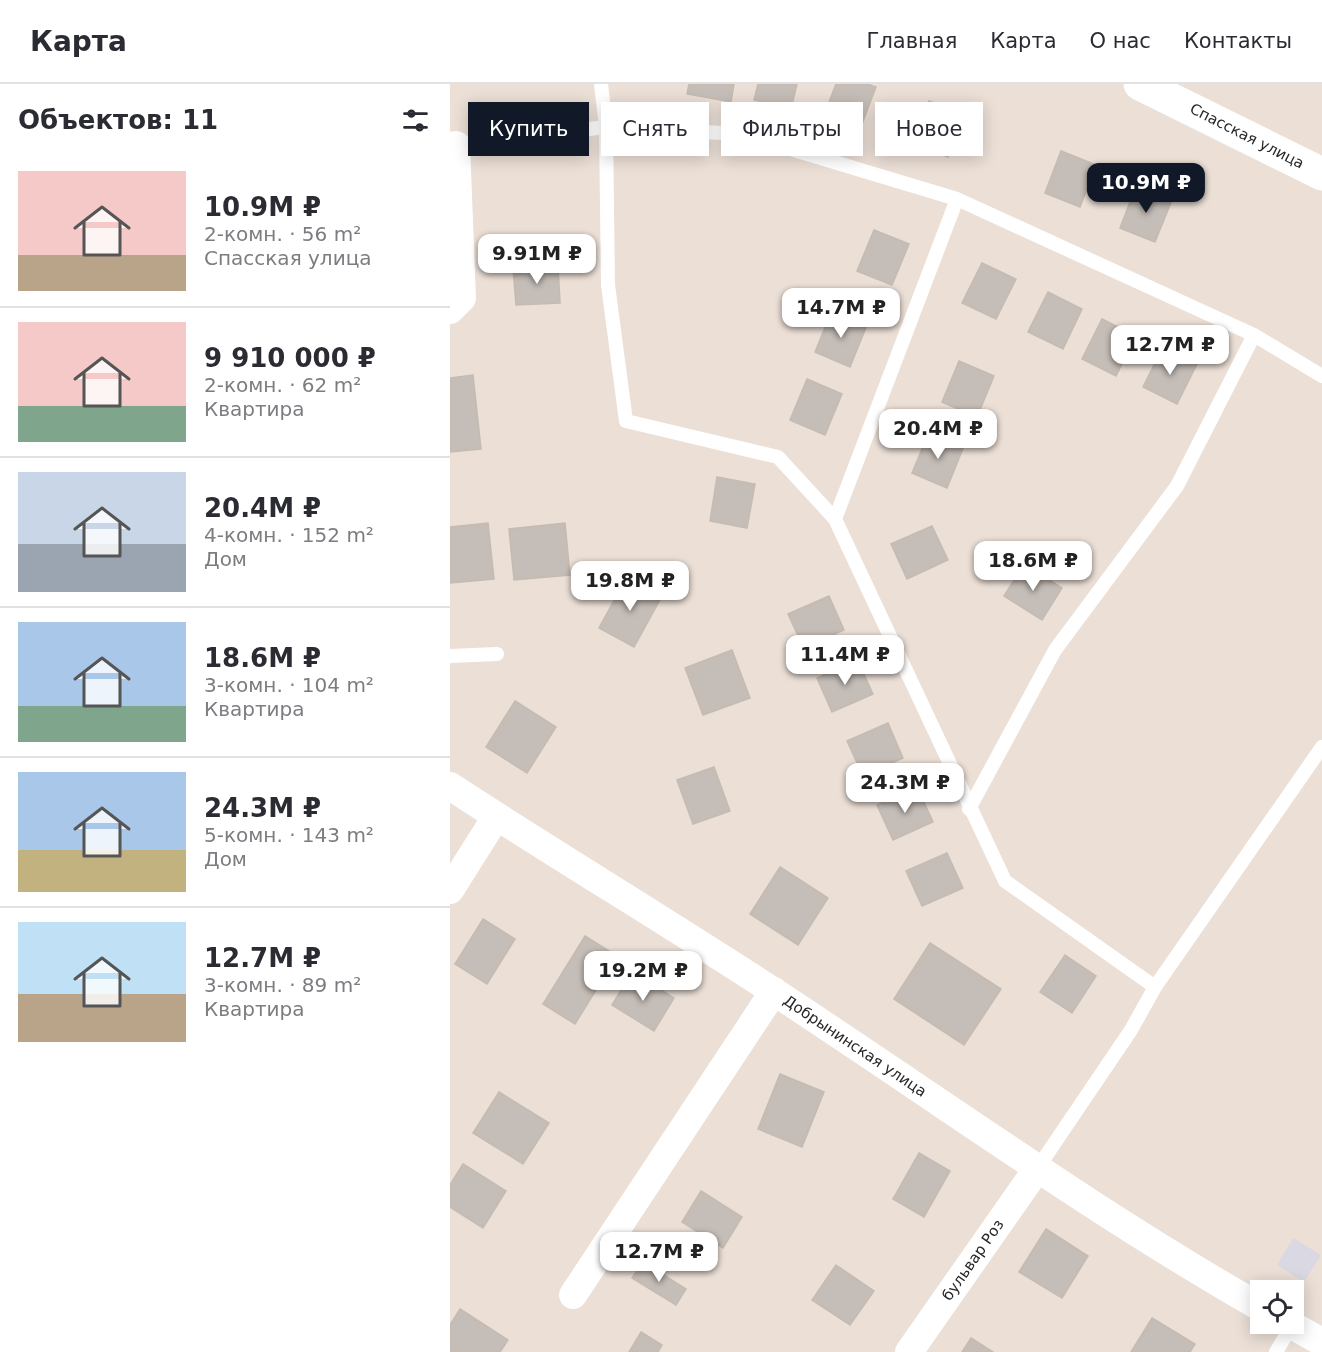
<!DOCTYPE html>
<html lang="ru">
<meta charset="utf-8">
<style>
body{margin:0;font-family:"DejaVu Sans",sans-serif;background:#f2f2f3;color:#2b2b33;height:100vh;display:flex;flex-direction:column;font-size:22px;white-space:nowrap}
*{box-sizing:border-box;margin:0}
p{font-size:20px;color:#7c7c81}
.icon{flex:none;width:33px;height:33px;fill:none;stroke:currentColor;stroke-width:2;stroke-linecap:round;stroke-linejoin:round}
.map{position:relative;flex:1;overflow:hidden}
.panel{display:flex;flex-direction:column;background:#fff;width:450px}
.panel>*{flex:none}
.banner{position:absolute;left:18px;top:18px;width:570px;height:54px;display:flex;gap:12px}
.tools{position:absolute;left:800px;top:1196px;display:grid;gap:12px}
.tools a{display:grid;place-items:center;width:54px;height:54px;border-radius:0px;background:#fff;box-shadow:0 3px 15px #0003;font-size:30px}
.price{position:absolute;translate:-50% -51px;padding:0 14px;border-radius:12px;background:#fff;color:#222;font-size:20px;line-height:39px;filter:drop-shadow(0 2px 3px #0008)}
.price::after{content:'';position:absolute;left:50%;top:36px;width:18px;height:14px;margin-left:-9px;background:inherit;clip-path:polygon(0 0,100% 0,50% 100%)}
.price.active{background:#111827;color:#fff}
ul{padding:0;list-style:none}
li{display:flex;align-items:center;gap:18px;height:150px;padding:0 18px}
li+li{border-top:2px solid #e1e1e2}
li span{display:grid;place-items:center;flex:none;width:168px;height:120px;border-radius:0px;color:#555}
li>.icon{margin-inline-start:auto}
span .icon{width:72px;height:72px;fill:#fffc;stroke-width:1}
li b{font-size:26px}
h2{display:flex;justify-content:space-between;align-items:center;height:72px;padding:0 18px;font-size:26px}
.chip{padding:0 21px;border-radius:0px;background:#fff;box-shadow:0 3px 15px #0003;font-size:21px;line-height:54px}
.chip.active{background:#111827;color:#fff}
header{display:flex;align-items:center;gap:36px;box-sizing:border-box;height:84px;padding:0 30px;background:#fff;border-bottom:2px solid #e1e1e2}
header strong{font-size:28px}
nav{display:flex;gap:33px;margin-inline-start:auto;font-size:21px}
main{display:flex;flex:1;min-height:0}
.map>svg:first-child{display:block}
</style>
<header>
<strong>Карта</strong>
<nav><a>Главная</a><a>Карта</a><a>О нас</a><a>Контакты</a></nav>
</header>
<main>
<section class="panel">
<h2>Объектов: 11<svg class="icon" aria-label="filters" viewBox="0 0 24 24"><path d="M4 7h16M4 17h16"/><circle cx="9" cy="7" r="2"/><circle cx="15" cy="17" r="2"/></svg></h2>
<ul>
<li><span style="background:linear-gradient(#f6c9c9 70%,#b9a48a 0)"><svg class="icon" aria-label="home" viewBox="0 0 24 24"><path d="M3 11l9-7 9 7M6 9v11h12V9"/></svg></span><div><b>10.9M ₽</b><p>2-комн. · 56 m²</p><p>Спасская улица</p></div></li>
<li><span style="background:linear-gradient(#f6c9c9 70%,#7fa58c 0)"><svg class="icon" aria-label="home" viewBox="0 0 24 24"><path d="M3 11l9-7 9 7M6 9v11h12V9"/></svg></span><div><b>9 910 000 ₽</b><p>2-комн. · 62 m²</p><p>Квартира</p></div></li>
<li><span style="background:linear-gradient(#c9d6e8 60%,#9aa5b1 0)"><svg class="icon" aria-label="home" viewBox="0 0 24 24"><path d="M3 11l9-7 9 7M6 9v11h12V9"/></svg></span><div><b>20.4M ₽</b><p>4-комн. · 152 m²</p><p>Дом</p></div></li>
<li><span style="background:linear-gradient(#a9c7e8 70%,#7fa58c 0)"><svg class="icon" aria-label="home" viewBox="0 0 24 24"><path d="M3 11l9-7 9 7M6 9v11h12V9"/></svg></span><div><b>18.6M ₽</b><p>3-комн. · 104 m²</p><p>Квартира</p></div></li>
<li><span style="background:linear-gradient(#a9c7e8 65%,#c2b280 0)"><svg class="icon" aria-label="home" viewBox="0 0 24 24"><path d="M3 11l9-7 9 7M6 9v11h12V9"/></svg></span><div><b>24.3M ₽</b><p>5-комн. · 143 m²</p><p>Дом</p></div></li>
<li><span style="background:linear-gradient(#bfe0f5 60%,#b9a48a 0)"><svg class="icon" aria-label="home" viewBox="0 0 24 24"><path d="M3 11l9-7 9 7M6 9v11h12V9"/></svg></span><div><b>12.7M ₽</b><p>3-комн. · 89 m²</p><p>Квартира</p></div></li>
</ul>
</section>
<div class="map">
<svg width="872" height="1268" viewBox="0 0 872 1268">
<rect width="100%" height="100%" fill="#ebdfd6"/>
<path fill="#dad8e2" d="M 843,1154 L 871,1171 L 854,1198 L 827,1181 Z"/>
<path fill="#c5bdb7" stroke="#c5bbb1" stroke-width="1.5" d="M 239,0 L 284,0 L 281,18 L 237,10 Z
M 308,0 L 347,0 L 341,25 L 304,16 Z
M 386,0 L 417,0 L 426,3 L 410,45 L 374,31 Z
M 479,17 L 514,31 L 498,73 L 463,59 Z
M 611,67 L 646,81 L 630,123 L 595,109 Z
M 686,102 L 722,116 L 705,158 L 670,144 Z
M 424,146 L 459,160 L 442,201 L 407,187 Z
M 532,179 L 566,195 L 546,235 L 512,219 Z
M 108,181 L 110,219 L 66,221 L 63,183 Z
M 598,208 L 632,225 L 613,265 L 578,248 Z
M 382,226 L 417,241 L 400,283 L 365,268 Z
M 652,235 L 686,252 L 666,292 L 632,275 Z
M 713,263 L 747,280 L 727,320 L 693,303 Z
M 509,277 L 544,292 L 527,333 L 492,318 Z
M 23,291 L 31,365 L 0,368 L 0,294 Z
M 357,295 L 392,310 L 375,351 L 340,336 Z
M 479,348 L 514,362 L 497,404 L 462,389 Z
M 267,393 L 305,400 L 297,444 L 260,437 Z
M 38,439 L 44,495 L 0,499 L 0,443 Z
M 115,439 L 120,491 L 64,496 L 59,445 Z
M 482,442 L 498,476 L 457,495 L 441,460 Z
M 574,480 L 612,504 L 592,536 L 554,512 Z
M 177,493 L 212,512 L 184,563 L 149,544 Z
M 379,512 L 394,546 L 354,565 L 338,530 Z
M 282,566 L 300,614 L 253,631 L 235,584 Z
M 407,575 L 423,610 L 382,628 L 367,594 Z
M 65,617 L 106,643 L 77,689 L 36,663 Z
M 438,639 L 453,674 L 413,692 L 397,657 Z
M 264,683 L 280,727 L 243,740 L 227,696 Z
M 467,703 L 483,738 L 443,756 L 427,721 Z
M 497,769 L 513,804 L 472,822 L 456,787 Z
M 330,783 L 378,814 L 348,861 L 300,830 Z
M 33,835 L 65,855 L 37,900 L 5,880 Z
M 135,852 L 167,872 L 125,940 L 93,920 Z
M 480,859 L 551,905 L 514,961 L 444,915 Z
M 615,871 L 646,892 L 622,929 L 590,908 Z
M 182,888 L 224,914 L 204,947 L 162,921 Z
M 330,990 L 374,1008 L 352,1063 L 308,1045 Z
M 49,1008 L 99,1039 L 73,1080 L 23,1049 Z
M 469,1069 L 500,1087 L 474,1133 L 443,1115 Z
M 13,1080 L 56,1107 L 33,1144 L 0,1123 L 0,1101 Z
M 251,1107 L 292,1133 L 273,1164 L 232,1138 Z
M 596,1145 L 638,1172 L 612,1214 L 569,1188 Z
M 193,1178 L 236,1205 L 226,1221 L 182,1194 Z
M 386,1181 L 424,1207 L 400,1241 L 362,1216 Z
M 10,1225 L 58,1256 L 50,1268 L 0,1268 L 0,1241 Z
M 702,1234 L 745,1260 L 740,1268 L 681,1268 Z
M 191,1248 L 212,1261 L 208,1268 L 179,1268 Z
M 521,1254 L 543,1268 L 512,1268 Z"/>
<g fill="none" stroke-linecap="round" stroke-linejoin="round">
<path stroke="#fff" stroke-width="14" d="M 6,61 L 156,43 L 151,0
M 804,251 L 872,292
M 385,435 L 507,115
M 0,572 L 47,570
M 519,725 L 605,566 L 727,402 L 804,251 L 507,115 L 291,50 L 156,43 L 158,201 L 176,337 L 328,373 L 385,435 L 555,797 L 705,903
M 587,1085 L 681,946 L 705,903 L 872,663
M 826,1268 L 842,1241"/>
<path stroke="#fff" stroke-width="28" d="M 0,62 L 6,61 L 12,214 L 0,226
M 0,702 C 107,772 216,837 323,907 C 485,1013 642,1127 810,1223
M 0,806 L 46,733
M 123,1211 L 324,907
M 838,1239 L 872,1258
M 459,1268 L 587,1085"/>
<path stroke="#fff" stroke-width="33" d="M 690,0 L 872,90"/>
</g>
<g text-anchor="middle" stroke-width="6" stroke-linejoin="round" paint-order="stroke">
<g font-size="15" fill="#272727" stroke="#fff">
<text transform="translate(797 52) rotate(27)" y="5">Спасская улица</text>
<text transform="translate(405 962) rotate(34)" y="5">Добрынинская улица</text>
<text transform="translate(523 1176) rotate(-55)" y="5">бульвар Роз</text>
</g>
</g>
</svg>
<div class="tools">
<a><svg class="icon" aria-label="locate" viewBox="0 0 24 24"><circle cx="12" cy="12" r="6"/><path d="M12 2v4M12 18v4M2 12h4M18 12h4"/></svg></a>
</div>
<b class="price active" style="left:696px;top:130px">10.9M ₽</b>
<b class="price" style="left:87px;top:201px">9.91M ₽</b>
<b class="price" style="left:391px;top:255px">14.7M ₽</b>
<b class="price" style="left:720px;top:292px">12.7M ₽</b>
<b class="price" style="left:488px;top:376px">20.4M ₽</b>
<b class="price" style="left:583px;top:508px">18.6M ₽</b>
<b class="price" style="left:180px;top:528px">19.8M ₽</b>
<b class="price" style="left:395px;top:602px">11.4M ₽</b>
<b class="price" style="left:455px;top:730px">24.3M ₽</b>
<b class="price" style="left:193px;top:918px">19.2M ₽</b>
<b class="price" style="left:209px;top:1199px">12.7M ₽</b>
<div class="banner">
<a class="chip active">Купить</a>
<a class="chip">Снять</a>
<a class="chip">Фильтры</a>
<a class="chip">Новое</a>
</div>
</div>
</main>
